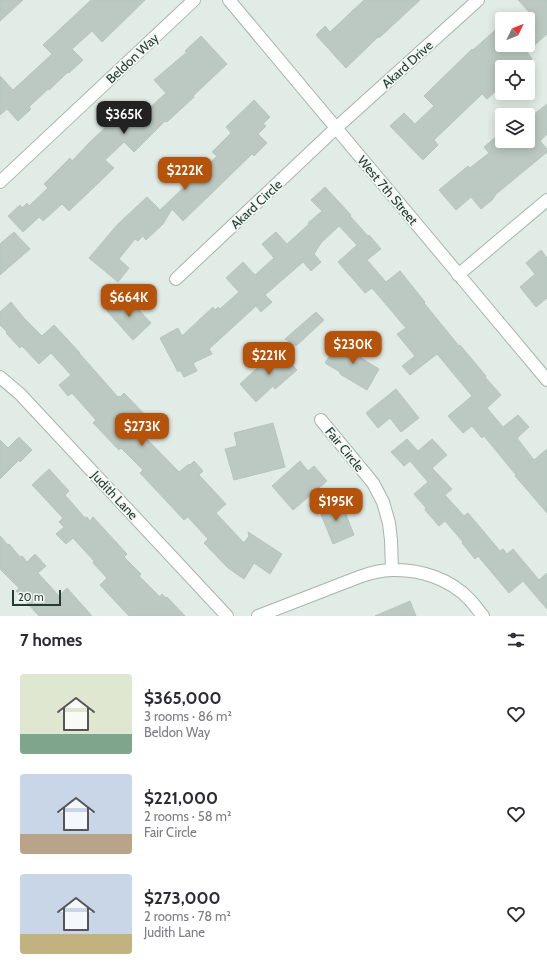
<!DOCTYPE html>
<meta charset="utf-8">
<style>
body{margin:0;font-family:Cabin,sans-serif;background:#f7f7f7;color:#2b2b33;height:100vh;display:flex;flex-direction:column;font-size:15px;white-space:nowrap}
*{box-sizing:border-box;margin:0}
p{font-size:13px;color:#7c7c81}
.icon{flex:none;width:22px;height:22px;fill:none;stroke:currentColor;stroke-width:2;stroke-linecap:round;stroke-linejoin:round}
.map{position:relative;height:616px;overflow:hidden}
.details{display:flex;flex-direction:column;background:#fff;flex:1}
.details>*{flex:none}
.needle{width:26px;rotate:47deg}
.fabs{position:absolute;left:495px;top:12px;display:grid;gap:8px}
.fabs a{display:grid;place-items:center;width:40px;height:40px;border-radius:4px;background:#fff;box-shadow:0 2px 10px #0003;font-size:20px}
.scale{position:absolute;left:12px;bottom:10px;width:49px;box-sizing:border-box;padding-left:4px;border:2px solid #233c33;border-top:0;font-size:11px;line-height:14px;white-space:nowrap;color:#233c33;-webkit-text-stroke:3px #f3f8f5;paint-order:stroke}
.price{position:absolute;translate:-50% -34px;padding:0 9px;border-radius:8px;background:#b45309;color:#fff;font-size:13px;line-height:26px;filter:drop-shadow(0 1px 2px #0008)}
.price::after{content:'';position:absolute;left:50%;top:24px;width:12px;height:9px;margin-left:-6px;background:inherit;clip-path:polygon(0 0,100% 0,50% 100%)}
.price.active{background:#222;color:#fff}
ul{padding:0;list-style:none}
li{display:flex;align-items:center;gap:12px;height:100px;padding:0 20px}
li span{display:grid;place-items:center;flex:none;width:112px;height:80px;border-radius:4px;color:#555}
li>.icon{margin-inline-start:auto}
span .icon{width:48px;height:48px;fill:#fffc;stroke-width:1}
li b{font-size:17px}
h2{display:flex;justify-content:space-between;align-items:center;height:48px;padding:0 20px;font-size:17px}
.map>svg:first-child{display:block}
</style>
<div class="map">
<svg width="547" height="616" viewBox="0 0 547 616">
<rect width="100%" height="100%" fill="#e2ece6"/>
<path fill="#bbc9c2" stroke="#b5c5bd" d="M 0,0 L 23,0 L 0,21 Z
M 91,0 L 145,0 L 102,42 L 92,31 L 72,49 L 83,60 L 69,73 L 68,72 L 49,90 L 48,89 L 29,107 L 31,109 L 18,121 L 7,109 L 0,115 L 0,76 L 13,90 L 52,54 L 43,45 Z
M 364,0 L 420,0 L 379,38 L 378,37 L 346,68 L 316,35 L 325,26 L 330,32 Z
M 518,0 L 547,0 L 547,34 L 527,52 L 532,59 L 523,67 L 502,67 L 502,78 L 495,84 L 499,88 L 487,99 L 482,94 L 434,140 L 438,145 L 423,160 L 390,126 L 404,113 L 415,124 L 434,106 L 424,96 L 472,49 L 473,50 L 502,24 L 502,45 L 528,45 L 528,25 L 535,18 Z
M 201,36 L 227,64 L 193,96 L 194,97 L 167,122 L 165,121 L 134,152 L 124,142 L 105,160 L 114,168 L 69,211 L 62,204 L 43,221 L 39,217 L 23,232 L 8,216 L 20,205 L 22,208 L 27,203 L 29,206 L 48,188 L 44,184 L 70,158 L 72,161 L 90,142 L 108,125 L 107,124 L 124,107 L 136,120 L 166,93 L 154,80 L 187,52 L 185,51 Z
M 254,100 L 270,117 L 263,124 L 266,126 L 258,134 L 267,143 L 254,156 L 252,154 L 183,221 L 172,209 L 163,224 L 146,240 L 143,236 L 138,241 L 135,239 L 119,259 L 129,268 L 118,282 L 89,258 L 118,224 L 147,197 L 160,210 L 201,171 L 217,156 L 212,152 L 231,133 L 226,127 Z
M 547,104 L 547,134 L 540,141 L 547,149 L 547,152 L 495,195 L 495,196 L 492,200 L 481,209 L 471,197 L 456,210 L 439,190 L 468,166 L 470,168 L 489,153 L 484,147 L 497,136 L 501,141 L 528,141 L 528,119 Z
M 325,187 L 351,215 L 350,216 L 368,236 L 369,235 L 381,249 L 367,260 L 386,282 L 400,271 L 425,302 L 424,303 L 459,346 L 460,345 L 486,376 L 485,377 L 501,395 L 487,408 L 503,427 L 518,415 L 529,427 L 517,438 L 534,460 L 547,449 L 547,513 L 516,477 L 515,476 L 516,475 L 484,436 L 482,438 L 472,426 L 463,433 L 448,416 L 472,396 L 437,354 L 410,375 L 402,366 L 415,356 L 397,334 L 406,328 L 372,288 L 365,293 L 338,262 L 357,245 L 339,226 L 321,243 L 314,254 L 321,262 L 311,271 L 303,262 L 265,295 L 272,302 L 261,312 L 256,306 L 209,349 L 212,354 L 193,363 L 197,371 L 184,377 L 180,370 L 178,372 L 160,338 L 178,328 L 182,336 L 213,307 L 215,310 L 218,307 L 220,309 L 239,292 L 226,278 L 243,262 L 255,275 L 274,258 L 262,244 L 276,232 L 287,244 L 309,224 L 308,223 L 322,211 L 311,200 Z
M 14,232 L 30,249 L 0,275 L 0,244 Z
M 541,250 L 547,258 L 547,298 L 536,307 L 520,287 L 535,274 L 526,263 Z
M 123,295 L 136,309 L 137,308 L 151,323 L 133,340 L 107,311 Z
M 11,302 L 23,317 L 42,336 L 54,325 L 80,353 L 79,353 L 118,397 L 119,396 L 120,397 L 124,393 L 148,418 L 144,422 L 146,424 L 139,431 L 179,472 L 189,464 L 190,465 L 194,461 L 203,471 L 199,475 L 226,504 L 216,513 L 244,543 L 249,536 L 248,532 L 282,554 L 270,574 L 254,563 L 244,579 L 228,568 L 204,543 L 208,539 L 188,517 L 184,520 L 140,473 L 143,470 L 121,448 L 119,450 L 93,423 L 96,420 L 72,393 L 68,396 L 59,385 L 71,375 L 51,353 L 39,364 L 22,346 L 20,348 L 6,333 L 7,332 L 0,325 L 0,312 Z
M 316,312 L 324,320 L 296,346 L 285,339 Z
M 352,340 L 367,349 L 361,358 L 379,369 L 367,390 L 340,374 L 340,372 L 325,363 L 337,345 L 346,350 Z
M 278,349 L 297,370 L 275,389 L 273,386 L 256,402 L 240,384 Z
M 396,389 L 419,418 L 401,432 L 390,418 L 378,428 L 366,413 Z
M 273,423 L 285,467 L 234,480 L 225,449 L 237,446 L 234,433 Z
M 19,437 L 32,450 L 20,462 L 19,460 L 0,479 L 0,440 L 8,448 Z
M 407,439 L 418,451 L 432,439 L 447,455 L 432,468 L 452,489 L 445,495 L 464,516 L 468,513 L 500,551 L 503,549 L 507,554 L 513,549 L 539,580 L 547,573 L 547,609 L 523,581 L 509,593 L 478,556 L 475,559 L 462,543 L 463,542 L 445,521 L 439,526 L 425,510 L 426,508 L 414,494 L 428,482 L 410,461 L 404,466 L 391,452 Z
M 300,461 L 308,471 L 314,466 L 327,481 L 293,510 L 272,486 Z
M 49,469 L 69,491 L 65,495 L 85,518 L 87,517 L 90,521 L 93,517 L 127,554 L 124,557 L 141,574 L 139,576 L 160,597 L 162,594 L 166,598 L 167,597 L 185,616 L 129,616 L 111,597 L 100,585 L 107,578 L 93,563 L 94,561 L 73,538 L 66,544 L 56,534 L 64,527 L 59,522 L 63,518 L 32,485 Z
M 336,500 L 339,509 L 343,507 L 354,535 L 333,544 L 318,507 Z
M 0,536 L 8,545 L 9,544 L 20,557 L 22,556 L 27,562 L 35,554 L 46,566 L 38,573 L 59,596 L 67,588 L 92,616 L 39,616 L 16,591 L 19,588 L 0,569 Z
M 410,601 L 416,616 L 375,616 Z"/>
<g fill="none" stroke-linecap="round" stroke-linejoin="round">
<defs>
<path id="street" d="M 0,182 L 194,0
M 176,279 L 336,128 L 478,0
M 0,377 L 20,394 L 227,616
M 321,420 L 373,483 L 383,502 L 389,523 L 391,540 L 392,570
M 258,616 L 359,577 C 370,573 381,570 392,570 C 420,569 450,579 469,599 C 474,604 478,610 483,616"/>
<path id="secondary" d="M 229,0 L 547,380
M 458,275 L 547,200"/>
</defs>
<use href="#street" stroke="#a5b4ad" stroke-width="14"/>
<use href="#secondary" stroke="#a1b7ad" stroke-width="14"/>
<use href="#street" stroke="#fff" stroke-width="12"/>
<use href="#secondary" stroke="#fff" stroke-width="12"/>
</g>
<g text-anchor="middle" stroke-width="3.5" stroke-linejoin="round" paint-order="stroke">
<g font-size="13" fill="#233c33" stroke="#f3f8f5">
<text transform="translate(132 58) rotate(-43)" y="5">Beldon Way</text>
<text transform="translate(407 64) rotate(-42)" y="5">Akard Drive</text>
<text transform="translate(388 190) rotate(50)" y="5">West 7th Street</text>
<text transform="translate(256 204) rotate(-43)" y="5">Akard Circle</text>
<text transform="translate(345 449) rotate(51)" y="5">Fair Circle</text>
<text transform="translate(115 495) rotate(47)" y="5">Judith Lane</text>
</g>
</g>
</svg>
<div class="fabs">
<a><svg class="needle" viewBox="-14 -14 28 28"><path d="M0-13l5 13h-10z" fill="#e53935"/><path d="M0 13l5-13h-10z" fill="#7c7c81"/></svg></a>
<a><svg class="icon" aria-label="locate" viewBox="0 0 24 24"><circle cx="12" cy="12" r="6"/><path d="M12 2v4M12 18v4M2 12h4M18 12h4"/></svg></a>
<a><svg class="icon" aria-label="layers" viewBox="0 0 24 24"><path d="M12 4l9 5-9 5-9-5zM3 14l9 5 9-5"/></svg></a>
</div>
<div class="scale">20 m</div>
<b class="price active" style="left:124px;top:135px">$365K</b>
<b class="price" style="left:185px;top:191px">$222K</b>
<b class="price" style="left:129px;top:318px">$664K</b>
<b class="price" style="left:353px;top:365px">$230K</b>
<b class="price" style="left:269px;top:376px">$221K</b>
<b class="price" style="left:142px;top:447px">$273K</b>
<b class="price" style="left:336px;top:522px">$195K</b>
</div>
<section class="details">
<h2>7 homes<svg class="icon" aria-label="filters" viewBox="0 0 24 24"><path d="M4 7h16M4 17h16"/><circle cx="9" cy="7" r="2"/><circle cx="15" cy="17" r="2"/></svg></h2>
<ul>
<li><span style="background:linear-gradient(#dfe7d0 75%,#7fa58c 0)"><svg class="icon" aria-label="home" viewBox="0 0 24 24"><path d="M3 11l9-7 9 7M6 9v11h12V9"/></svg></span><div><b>$365,000</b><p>3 rooms · 86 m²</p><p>Beldon Way</p></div><svg class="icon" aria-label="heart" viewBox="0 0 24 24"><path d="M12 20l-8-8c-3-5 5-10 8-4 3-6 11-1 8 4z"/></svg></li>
<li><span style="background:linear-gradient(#c9d6e8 75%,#b9a48a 0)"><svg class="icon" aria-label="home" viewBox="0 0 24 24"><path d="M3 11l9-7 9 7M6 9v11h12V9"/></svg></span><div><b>$221,000</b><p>2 rooms · 58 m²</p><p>Fair Circle</p></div><svg class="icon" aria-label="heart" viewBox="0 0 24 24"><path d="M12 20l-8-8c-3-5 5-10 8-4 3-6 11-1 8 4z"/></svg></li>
<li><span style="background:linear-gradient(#c9d6e8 75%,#c2b280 0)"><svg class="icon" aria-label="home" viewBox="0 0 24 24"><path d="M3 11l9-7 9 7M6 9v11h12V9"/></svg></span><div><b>$273,000</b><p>2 rooms · 78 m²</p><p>Judith Lane</p></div><svg class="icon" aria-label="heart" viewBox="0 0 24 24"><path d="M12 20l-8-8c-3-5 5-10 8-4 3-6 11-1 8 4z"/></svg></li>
</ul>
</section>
